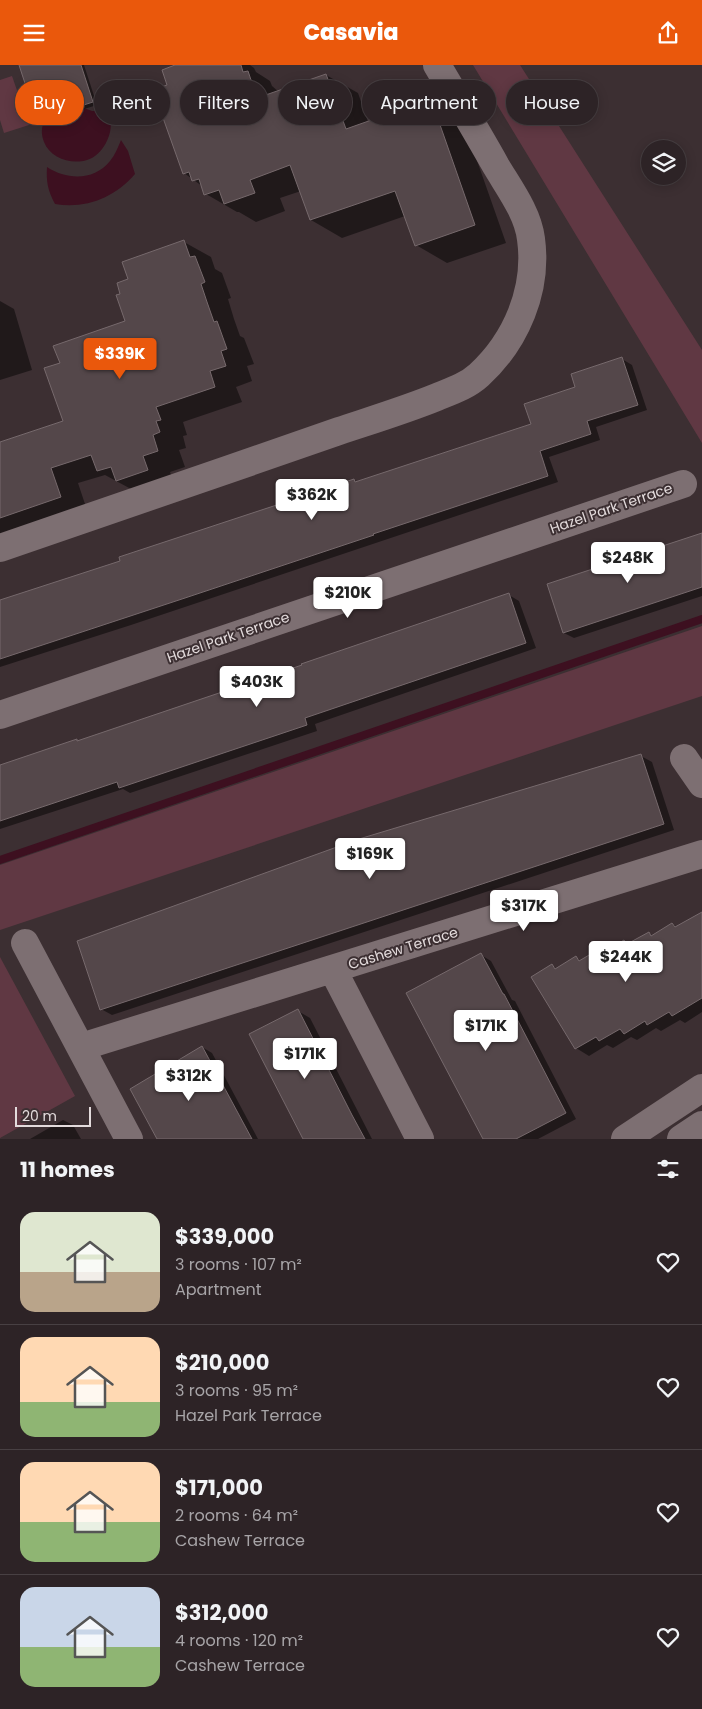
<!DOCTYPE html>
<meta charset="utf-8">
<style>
body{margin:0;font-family:Poppins,sans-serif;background:#392f32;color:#f1f3f6;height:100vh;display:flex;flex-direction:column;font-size:19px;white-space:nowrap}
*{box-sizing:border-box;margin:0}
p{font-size:16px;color:#a7a4a7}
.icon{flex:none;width:28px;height:28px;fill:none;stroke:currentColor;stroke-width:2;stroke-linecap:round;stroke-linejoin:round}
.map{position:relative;height:1074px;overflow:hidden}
.drawer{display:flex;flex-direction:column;background:#2d2326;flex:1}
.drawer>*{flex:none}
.guide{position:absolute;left:15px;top:15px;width:672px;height:45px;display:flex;gap:10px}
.fabs{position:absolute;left:641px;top:75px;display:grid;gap:10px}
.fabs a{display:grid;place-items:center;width:45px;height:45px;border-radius:50%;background:#2d2326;box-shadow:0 2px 12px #0003,0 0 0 1px #484043;font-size:25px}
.scale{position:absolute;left:15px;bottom:12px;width:76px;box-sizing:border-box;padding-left:5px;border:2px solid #e3dbdc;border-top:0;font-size:14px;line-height:18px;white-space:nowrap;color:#e3dbdc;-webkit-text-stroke:4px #3c2f32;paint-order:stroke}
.price{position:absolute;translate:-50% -42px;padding:0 11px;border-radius:5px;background:#fff;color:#222;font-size:16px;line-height:32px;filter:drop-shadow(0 1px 2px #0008)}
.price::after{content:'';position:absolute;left:50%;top:30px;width:15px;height:11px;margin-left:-8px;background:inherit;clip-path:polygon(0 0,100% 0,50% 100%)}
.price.on{background:#ea580c;color:#fff}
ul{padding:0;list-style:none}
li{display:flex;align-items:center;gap:15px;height:125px;padding:0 20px}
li+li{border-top:1px solid #484043}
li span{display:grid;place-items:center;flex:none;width:140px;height:100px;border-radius:15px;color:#555}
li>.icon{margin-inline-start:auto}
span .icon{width:60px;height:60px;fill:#fffc;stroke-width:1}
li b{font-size:21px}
h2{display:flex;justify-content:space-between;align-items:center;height:60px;padding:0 20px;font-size:21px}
.chip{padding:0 18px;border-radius:22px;background:#2d2326;box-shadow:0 2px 12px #0003,0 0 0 1px #484043;font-size:18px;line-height:45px}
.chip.on{background:#ea580c;color:#fff}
header{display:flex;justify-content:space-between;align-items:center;height:65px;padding:0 20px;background:#ea580c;color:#fff;font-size:22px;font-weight:800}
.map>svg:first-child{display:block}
</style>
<header><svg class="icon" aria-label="menu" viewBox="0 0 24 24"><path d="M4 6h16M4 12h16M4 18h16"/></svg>Casavia<svg class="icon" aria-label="share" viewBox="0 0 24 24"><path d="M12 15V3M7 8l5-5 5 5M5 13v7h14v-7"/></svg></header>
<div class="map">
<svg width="702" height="1074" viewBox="0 0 702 1074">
<rect width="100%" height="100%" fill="#3c2f32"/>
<path fill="#603843" d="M 473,0 L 520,0 L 702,285 L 702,378 Z
M 12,11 L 29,60 L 4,68 L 0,55 L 0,15 Z
M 702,561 L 702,631 L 0,865 L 0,800 Z
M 0,892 L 75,1031 L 0,1073 Z"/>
<path fill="#3d1020" d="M 102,41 C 105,45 109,50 110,54 C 114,69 102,91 87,95 C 71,100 50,93 44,77 C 41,69 41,62 45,55 C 53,52 74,43 80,43 C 91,43 92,51 102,41 Z
M 121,75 L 128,86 L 135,109 C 114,133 86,144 55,139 C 48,126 46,117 47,102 C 67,115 94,116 110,96 C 115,90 118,82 121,75 Z"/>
<path fill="#0007" d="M 20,0 L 84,0 L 97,40 L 43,57 L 38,55 Z
M 179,0 L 250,0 L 254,3 L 256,7 L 270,16 L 272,21 L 279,27 L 326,10 L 358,28 L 368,57 L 430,35 L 462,53 L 506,178 L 447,198 L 416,180 L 405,151 L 342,173 L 311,155 L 301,126 L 280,133 L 285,146 L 256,157 L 239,147 L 237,147 L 206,129 L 202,121 L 184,108 L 162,36 Z
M 184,177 L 211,192 L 215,204 L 222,208 L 231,233 L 228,234 L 234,254 L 240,271 L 244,273 L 254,299 L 247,301 L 252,316 L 236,322 L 242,337 L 183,357 L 187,370 L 183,371 L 186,383 L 179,385 L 185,402 L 170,407 L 175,420 L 144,431 L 105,410 L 78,418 L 88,448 L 0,477 L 0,379 L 64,357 L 61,299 L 127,257 L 121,229 L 129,215 Z
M 0,236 L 14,244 L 32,305 L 0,315 Z
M 622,294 L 632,300 L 647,345 L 596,362 L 600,375 L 549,392 L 558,417 L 131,560 L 0,602 L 0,536 L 122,497 L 354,415 L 358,417 L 532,359 L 577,322 Z
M 702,469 L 702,531 L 574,573 L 564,568 Z
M 509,530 L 519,536 L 536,583 L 315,659 L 317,666 L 130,728 L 123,724 L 0,764 L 0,702 L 78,677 Z
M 641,691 L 652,697 L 674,765 L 112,950 L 101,944 Z
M 702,855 L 702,947 L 685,958 L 680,955 L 661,966 L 656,963 L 637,975 L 631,972 L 613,983 L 607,980 L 589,991 L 576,983 L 552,901 L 558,904 L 576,893 L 582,896 L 601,885 L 605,888 L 624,876 L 629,879 L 649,868 L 653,871 L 672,859 L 678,862 Z
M 481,890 L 491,896 L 512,935 L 515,936 L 576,1054 L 538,1074 L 485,1074 Z
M 298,946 L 310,953 L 372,1074 L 304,1074 Z
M 202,982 L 212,988 L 258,1074 L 158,1074 Z
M 63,1055 L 73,1060 L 81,1074 L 30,1074 Z"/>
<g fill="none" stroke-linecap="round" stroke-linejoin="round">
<path stroke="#3d1020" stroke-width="8" d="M 0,795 L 702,554"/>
</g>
<path fill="#54474a" stroke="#76696c" d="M 19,0 L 81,0 L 93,37 L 37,55 Z
M 175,0 L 241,0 L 243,7 L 248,6 L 257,33 L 326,9 L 346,64 L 431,34 L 475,160 L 415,181 L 395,126 L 310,155 L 290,100 L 250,115 L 255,128 L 224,139 L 219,125 L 204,130 L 199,114 L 192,116 L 189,107 L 183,109 L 157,36 L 160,36 L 156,24 L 167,20 L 162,5 Z
M 184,175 L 190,192 L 195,191 L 205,217 L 201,219 L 207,237 L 214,257 L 217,256 L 227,284 L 221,286 L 226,301 L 210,306 L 215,322 L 156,342 L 161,355 L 156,356 L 160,367 L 153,370 L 158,386 L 143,391 L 148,405 L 116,416 L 111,402 L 97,406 L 91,390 L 51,403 L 61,432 L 0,453 L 0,377 L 63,356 L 44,303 L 60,298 L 53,281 L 125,256 L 116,230 L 120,229 L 117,218 L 128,214 L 122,197 Z
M 622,292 L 638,340 L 587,356 L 591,369 L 540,386 L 548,411 L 373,469 L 374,470 L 185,533 L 0,594 L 0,535 L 120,496 L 119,492 L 307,430 L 354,414 L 355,417 L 531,359 L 524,339 L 575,322 L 571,309 Z
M 702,468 L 702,522 L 563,568 L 547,519 Z
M 509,528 L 526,578 L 305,653 L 307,660 L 119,723 L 117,717 L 0,756 L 0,700 L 77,674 L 77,676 L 302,600 L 301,599 Z
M 641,689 L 664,759 L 100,945 L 77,876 L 359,774 Z
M 702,847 L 702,933 L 672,951 L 669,947 L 647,960 L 645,956 L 624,969 L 620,964 L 599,976 L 596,972 L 575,984 L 531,912 L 552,899 L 555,904 L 576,891 L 579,896 L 601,883 L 603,888 L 624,875 L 627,879 L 649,867 L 651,871 L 672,858 L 675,862 Z
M 481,888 L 503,929 L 504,929 L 566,1048 L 516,1074 L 483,1074 L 406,928 Z
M 298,944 L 352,1050 L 365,1074 L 303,1074 L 249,969 Z
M 202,981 L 231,1035 L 252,1074 L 157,1074 L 130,1024 Z"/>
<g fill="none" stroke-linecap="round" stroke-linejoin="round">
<path stroke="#7d6f72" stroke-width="28" d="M 0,483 C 113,445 226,405 339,366 C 372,355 405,345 437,332 C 452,326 467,321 479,310 C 516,276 538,225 531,174 C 528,148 509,123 496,101 C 477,67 457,34 437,0
M 0,650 L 683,419
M 684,693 L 702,719
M 25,878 L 129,1074
M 333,905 L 420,1074
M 81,982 L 702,789
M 625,1074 L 702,1023
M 681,1074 L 702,1060"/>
</g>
<g text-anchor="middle" stroke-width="4" stroke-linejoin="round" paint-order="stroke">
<g font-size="14" fill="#e3dbdc" stroke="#3c2f32">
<text transform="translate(611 443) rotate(-19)" y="5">Hazel Park Terrace</text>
<text transform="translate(228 572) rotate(-19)" y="5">Hazel Park Terrace</text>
<text transform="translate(403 883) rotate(-17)" y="5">Cashew Terrace</text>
</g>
</g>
</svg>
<div class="fabs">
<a><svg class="icon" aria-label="layers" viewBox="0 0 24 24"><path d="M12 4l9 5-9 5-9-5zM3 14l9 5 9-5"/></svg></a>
</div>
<div class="scale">20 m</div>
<b class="price on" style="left:120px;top:315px">$339K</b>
<b class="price" style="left:312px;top:456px">$362K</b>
<b class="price" style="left:628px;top:519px">$248K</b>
<b class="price" style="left:348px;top:554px">$210K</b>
<b class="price" style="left:257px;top:643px">$403K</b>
<b class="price" style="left:370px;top:815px">$169K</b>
<b class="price" style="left:524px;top:867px">$317K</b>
<b class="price" style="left:626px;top:918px">$244K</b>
<b class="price" style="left:486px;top:987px">$171K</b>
<b class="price" style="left:305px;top:1015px">$171K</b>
<b class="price" style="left:189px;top:1037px">$312K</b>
<div class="guide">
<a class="chip on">Buy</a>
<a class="chip">Rent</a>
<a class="chip">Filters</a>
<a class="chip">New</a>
<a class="chip">Apartment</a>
<a class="chip">House</a>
</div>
</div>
<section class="drawer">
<h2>11 homes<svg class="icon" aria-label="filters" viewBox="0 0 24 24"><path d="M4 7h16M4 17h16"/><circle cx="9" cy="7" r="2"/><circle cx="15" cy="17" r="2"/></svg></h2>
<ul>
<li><span style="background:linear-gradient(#dfe7d0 60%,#b9a48a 0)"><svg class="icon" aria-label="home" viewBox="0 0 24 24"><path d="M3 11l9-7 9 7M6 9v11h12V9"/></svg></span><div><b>$339,000</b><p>3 rooms · 107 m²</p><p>Apartment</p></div><svg class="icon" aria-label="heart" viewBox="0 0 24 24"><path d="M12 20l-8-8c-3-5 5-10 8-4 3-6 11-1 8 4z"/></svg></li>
<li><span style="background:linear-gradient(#ffd9b3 65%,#8fb573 0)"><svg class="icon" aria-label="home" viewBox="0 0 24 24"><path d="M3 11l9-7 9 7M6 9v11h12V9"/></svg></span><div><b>$210,000</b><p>3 rooms · 95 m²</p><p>Hazel Park Terrace</p></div><svg class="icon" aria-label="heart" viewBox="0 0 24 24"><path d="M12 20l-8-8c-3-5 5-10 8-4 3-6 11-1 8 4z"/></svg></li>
<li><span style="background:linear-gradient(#ffd9b3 60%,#8fb573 0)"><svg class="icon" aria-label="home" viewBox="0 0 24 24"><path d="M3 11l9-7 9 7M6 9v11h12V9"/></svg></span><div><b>$171,000</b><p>2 rooms · 64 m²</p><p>Cashew Terrace</p></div><svg class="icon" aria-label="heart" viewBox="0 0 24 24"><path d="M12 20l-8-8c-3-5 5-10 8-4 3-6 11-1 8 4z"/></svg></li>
<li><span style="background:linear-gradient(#c9d6e8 60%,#8fb573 0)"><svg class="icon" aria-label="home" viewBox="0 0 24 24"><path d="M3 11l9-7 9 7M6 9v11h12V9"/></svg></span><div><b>$312,000</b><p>4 rooms · 120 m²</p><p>Cashew Terrace</p></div><svg class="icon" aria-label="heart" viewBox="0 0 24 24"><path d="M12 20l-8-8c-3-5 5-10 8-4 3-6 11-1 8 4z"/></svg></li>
</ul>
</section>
